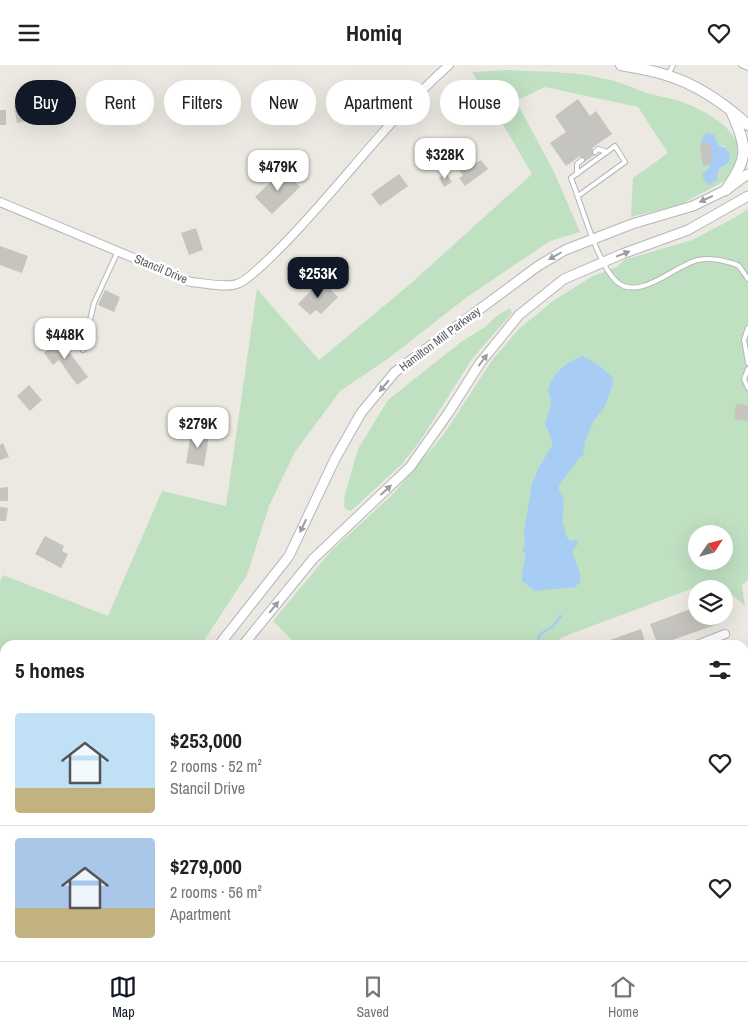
<!DOCTYPE html>
<meta charset="utf-8">
<style>
body{margin:0;font-family:"Archivo Narrow",sans-serif;background:#f6f6f6;color:#222;height:100vh;display:flex;flex-direction:column;font-size:19px;white-space:nowrap}
*{box-sizing:border-box;margin:0}
p{font-size:16px;color:#767676}
.icon{flex:none;width:28px;height:28px;fill:none;stroke:currentColor;stroke-width:2;stroke-linecap:round;stroke-linejoin:round}
.map{position:relative;flex:1;overflow:hidden}
.drawer{position:absolute;left:0px;top:575px;width:749px;height:321px;display:flex;flex-direction:column;background:#fff;border-radius:15px 15px 0 0;box-shadow:0 5px 20px #0002}
.drawer>*{flex:none}
.banner{position:absolute;left:15px;top:15px;width:719px;height:45px;display:flex;gap:10px}
.needle{width:32px;rotate:54deg}
.controls{position:absolute;left:688px;top:460px;display:grid;gap:10px}
.controls a{display:grid;place-items:center;width:45px;height:45px;border-radius:50%;background:#fff;box-shadow:0 5px 20px #0002;font-size:25px}
.price{position:absolute;translate:-50% -42px;padding:0 11px;border-radius:10px;background:#fff;color:#222;font-size:16px;line-height:32px;filter:drop-shadow(0 1px 2px #0008)}
.price::after{content:'';position:absolute;left:50%;top:30px;width:15px;height:11px;margin-left:-8px;background:inherit;clip-path:polygon(0 0,100% 0,50% 100%)}
.price.active{background:#111827;color:#fff}
ul{padding:0;list-style:none}
li{display:flex;align-items:center;gap:15px;height:125px;padding:0 15px}
li+li{border-top:1px solid #e0e0e0}
li span{display:grid;place-items:center;flex:none;width:140px;height:100px;border-radius:5px;color:#555}
li>.icon{margin-inline-start:auto}
span .icon{width:60px;height:60px;fill:#fffc;stroke-width:1}
li b{font-size:21px}
h2{display:flex;justify-content:space-between;align-items:center;height:60px;padding:0 15px;font-size:21px}
.pill{padding:0 18px;border-radius:22px;background:#fff;box-shadow:0 5px 20px #0002;font-size:18px;line-height:45px}
.pill.active{background:#111827;color:#fff}
header{display:flex;justify-content:space-between;align-items:center;height:65px;padding:0 15px;background:#fff;font-size:22px;font-weight:700}
.dock{display:flex;justify-content:space-around;align-items:center;height:70px;border-top:1px solid #e0e0e0;background:#fff;font-size:14px;color:#767676}
.dock a{display:grid;justify-items:center;gap:2px}
.dock .active{color:#111827}
.map>svg:first-child{display:block}
</style>
<header><svg class="icon" aria-label="menu" viewBox="0 0 24 24"><path d="M4 6h16M4 12h16M4 18h16"/></svg>Homiq<svg class="icon" aria-label="heart" viewBox="0 0 24 24"><path d="M12 20l-8-8c-3-5 5-10 8-4 3-6 11-1 8 4z"/></svg></header>
<div class="map">
<svg width="748" height="896" viewBox="0 0 748 896">
<rect width="100%" height="100%" fill="#ebe9e1"/>
<path fill="#c0e0c2" fill-rule="evenodd" d="M 510,5 C 541,7 575,6 606,14 C 621,17 635,24 650,29 C 659,31 670,33 679,36 C 705,45 734,61 742,88 L 728,114 L 680,140 L 631,152 L 633,113 L 668,88 L 638,42 L 545,22 L 516,36 L 554,107 L 580,167 L 550,176 L 467,232 L 389,293 L 340,326 L 295,387 L 269,441 L 247,510 L 201,580 L 5,580 L 5,749 L 0,749 L 0,516 L 3,510 L 108,551 L 162,426 L 226,441 L 257,224 L 319,295 L 410,219 L 532,109 L 472,7 ZM 716,77 L 718,80 L 724,81 L 728,98 L 719,104 L 718,112 L 708,104 Z
M 748,144 L 748,515 L 742,520 L 745,541 L 715,515 L 560,573 L 561,580 L 297,580 L 273,556 L 331,486 L 393,429 L 444,369 L 493,294 L 519,264 L 553,236 L 593,211 L 617,202 L 624,195 L 692,175 L 736,152 ZM 696,469 L 724,469 L 724,496 L 696,496 Z
M 510,243 L 512,248 L 472,294 L 420,376 L 402,399 L 351,446 L 347,445 L 344,441 L 345,429 L 358,384 L 388,335 L 461,277 L 485,262 L 498,250 Z
M 177,891 L 512,891 L 507,896 L 174,896 Z"/>
<path fill="#a7cdf5" d="M 709,68 L 714,70 L 718,80 C 727,82 733,89 728,98 L 719,104 L 717,115 L 710,120 C 706,117 703,115 702,109 L 708,104 L 709,101 L 704,95 L 701,75 L 704,70 Z
M 583,291 L 601,302 L 613,313 L 613,319 L 604,343 L 594,355 L 585,376 L 583,391 L 580,392 L 559,420 L 559,426 L 563,433 L 564,441 L 562,454 L 566,471 L 570,476 L 577,475 L 578,479 L 573,484 C 572,497 582,503 580,517 L 575,522 L 535,526 L 522,516 C 521,506 526,498 525,488 L 522,486 L 525,480 L 524,467 L 532,419 L 539,402 L 552,381 L 552,377 L 545,358 L 550,343 L 551,336 L 548,325 C 553,307 567,297 583,291 Z"/>
<g fill="none" stroke-linecap="round" stroke-linejoin="round">
<path stroke="#a7cdf5" stroke-width="2.5" d="M 537,580 L 540,569 L 552,562 L 561,551
M 488,896 L 491,891"/>
</g>
<path fill="#c6c4be" d="M 301,33 L 313,34 L 312,52 L 300,51 Z
M 578,34 L 590,51 L 596,46 L 612,69 L 592,83 L 596,89 L 584,97 L 580,91 L 566,101 L 550,78 L 566,67 L 555,51 Z
M 30,39 L 32,55 L 17,58 L 14,41 Z
M 0,45 L 6,45 L 6,60 L 0,60 Z
M 704,77 L 707,79 L 709,77 L 712,86 L 712,98 L 703,101 L 700,79 Z
M 473,94 L 476,98 L 481,95 L 488,104 L 465,121 L 459,113 L 463,110 L 459,105 Z
M 283,105 L 300,122 L 272,149 L 255,132 Z
M 446,108 L 452,117 L 444,122 L 439,113 Z
M 399,109 L 408,121 L 380,141 L 371,129 Z
M 196,163 L 203,185 L 189,190 L 181,168 Z
M 0,181 L 28,191 L 22,208 L 0,200 Z
M 321,215 L 338,232 L 321,249 L 316,245 L 310,250 L 298,239 Z
M 105,225 L 120,232 L 114,247 L 98,240 Z
M 79,254 L 86,263 L 81,266 L 83,270 L 78,274 L 69,262 Z
M 57,271 L 88,312 L 77,320 L 59,295 L 53,300 L 44,288 L 49,284 L 46,279 Z
M 29,320 L 42,335 L 30,346 L 17,331 Z
M 736,339 L 748,340 L 748,356 L 734,354 Z
M 191,368 L 209,371 L 204,401 L 186,398 Z
M 3,378 L 9,392 L 0,395 L 0,380 Z
M 8,422 L 8,436 L 0,436 L 0,423 Z
M 0,442 L 8,443 L 6,456 L 0,456 Z
M 45,471 L 64,481 L 62,486 L 68,489 L 61,503 L 35,489 Z
M 696,542 L 696,551 L 715,551 L 718,559 L 658,580 L 650,559 Z
M 641,564 L 646,580 L 596,580 Z
M 0,767 L 5,769 L 5,786 L 0,796 Z
M 0,843 L 5,845 L 5,877 L 0,875 Z
M 547,891 L 580,891 L 573,896 L 550,896 Z
M 605,891 L 624,891 L 619,896 L 603,896 L 607,892 Z"/>
<g fill="none" stroke-linecap="round" stroke-linejoin="round">
<defs>
<path id="service" d="M 741,0 L 748,3
M 668,10 L 673,0
M 595,87 L 598,84 L 607,87
M 577,109 L 577,99 L 582,95
M 578,131 L 625,97 L 615,81 L 571,113 C 581,138 597,197 615,215 C 638,239 676,199 698,195 C 708,193 718,194 728,197 C 732,198 736,199 739,201 C 742,205 745,210 748,214
M 748,263 L 744,275 L 748,298
M 83,285 L 94,238 L 118,186
M 748,304 L 744,314 L 748,323
M 744,774 L 747,780 L 748,797
M 744,833 L 748,829
M 744,852 L 748,851
M 744,886 L 748,879
M 704,896 L 707,891
M 738,896 L 741,891"/>
<path id="minor" d="M 0,137 L 191,217 C 203,218 225,223 237,219 C 248,216 274,189 283,180 C 340,122 388,54 449,0
M 697,580 L 725,569
M 744,741 L 748,740"/>
<path id="tertiary" d="M 219,580 L 289,491 L 335,394 L 361,348 L 395,307 L 538,201 L 565,185 L 632,159 L 693,141 L 726,125 L 748,109
M 243,580 L 313,494 L 410,402 L 449,347 L 480,298 L 519,250 L 564,214 L 622,189 L 688,165 L 748,131
M 39,896 L 43,891
M 64,896 L 68,891"/>
<path id="secondary" d="M 621,0 C 636,3 651,5 666,10 C 696,19 725,39 748,60
M 726,125 C 748,92 748,85 732,48"/>
</defs>
<use href="#service" stroke="#b4b6ba" stroke-width="6"/>
<use href="#minor" stroke="#b4b6ba" stroke-width="10"/>
<use href="#tertiary" stroke="#b4b6ba" stroke-width="11"/>
<use href="#secondary" stroke="#b5b7bc" stroke-width="12"/>
<use href="#service" stroke="#fff" stroke-width="4"/>
<use href="#minor" stroke="#fff" stroke-width="8"/>
<use href="#tertiary" stroke="#fff" stroke-width="9"/>
<use href="#secondary" stroke="#fff" stroke-width="10"/>
</g>
<defs><path id="oneway-solid" d="M-6-.8H1V-3.2L6.5 0L1 3.2V.8H-6Z" transform="scale(1.25)"/></defs>
<g fill="#9c9da0">
<use href="#oneway-solid" transform="translate(706 134) rotate(155)"/>
<use href="#oneway-solid" transform="translate(623 189) rotate(-21)"/>
<use href="#oneway-solid" transform="translate(555 191) rotate(150)"/>
<use href="#oneway-solid" transform="translate(483 295) rotate(-53)"/>
<use href="#oneway-solid" transform="translate(384 321) rotate(130)"/>
<use href="#oneway-solid" transform="translate(386 425) rotate(-42)"/>
<use href="#oneway-solid" transform="translate(303 461) rotate(115)"/>
<use href="#oneway-solid" transform="translate(274 542) rotate(-51)"/>
</g>
<g text-anchor="middle" stroke-width="5" stroke-linejoin="round" paint-order="stroke">
<g font-size="12" fill="#5a5c60" stroke="#fff">
<text transform="translate(161 204) rotate(23)" y="4">Stancil Drive</text>
<text transform="translate(440 274) rotate(-37)" y="4">Hamilton Mill Parkway</text>
</g>
</g>
</svg>
<div class="controls">
<a><svg class="needle" viewBox="-14 -14 28 28"><path d="M0-13l5 13h-10z" fill="#e53935"/><path d="M0 13l5-13h-10z" fill="#767676"/></svg></a>
<a><svg class="icon" aria-label="layers" viewBox="0 0 24 24"><path d="M12 4l9 5-9 5-9-5zM3 14l9 5 9-5"/></svg></a>
</div>
<b class="price" style="left:445px;top:115px">$328K</b>
<b class="price" style="left:278px;top:127px">$479K</b>
<b class="price active" style="left:318px;top:234px">$253K</b>
<b class="price" style="left:65px;top:295px">$448K</b>
<b class="price" style="left:198px;top:384px">$279K</b>
<div class="banner">
<a class="pill active">Buy</a>
<a class="pill">Rent</a>
<a class="pill">Filters</a>
<a class="pill">New</a>
<a class="pill">Apartment</a>
<a class="pill">House</a>
</div>
<section class="drawer">
<h2>5 homes<svg class="icon" aria-label="filters" viewBox="0 0 24 24"><path d="M4 7h16M4 17h16"/><circle cx="9" cy="7" r="2"/><circle cx="15" cy="17" r="2"/></svg></h2>
<ul>
<li><span style="background:linear-gradient(#bfe0f5 75%,#c2b280 0)"><svg class="icon" aria-label="home" viewBox="0 0 24 24"><path d="M3 11l9-7 9 7M6 9v11h12V9"/></svg></span><div><b>$253,000</b><p>2 rooms · 52 m²</p><p>Stancil Drive</p></div><svg class="icon" aria-label="heart" viewBox="0 0 24 24"><path d="M12 20l-8-8c-3-5 5-10 8-4 3-6 11-1 8 4z"/></svg></li>
<li><span style="background:linear-gradient(#a9c7e8 70%,#c2b280 0)"><svg class="icon" aria-label="home" viewBox="0 0 24 24"><path d="M3 11l9-7 9 7M6 9v11h12V9"/></svg></span><div><b>$279,000</b><p>2 rooms · 56 m²</p><p>Apartment</p></div><svg class="icon" aria-label="heart" viewBox="0 0 24 24"><path d="M12 20l-8-8c-3-5 5-10 8-4 3-6 11-1 8 4z"/></svg></li>
</ul>
</section>
</div>
<nav class="dock">
<a class="active"><svg class="icon" aria-label="map" viewBox="0 0 24 24"><path d="M3 6l6-2 6 2 6-2v14l-6 2-6-2-6 2zM9 4v14M15 6v14"/></svg>Map</a>
<a><svg class="icon" aria-label="saved" viewBox="0 0 24 24"><path d="M7 4h10v16l-5-4-5 4z"/></svg>Saved</a>
<a><svg class="icon" aria-label="home" viewBox="0 0 24 24"><path d="M3 11l9-7 9 7M6 9v11h12V9"/></svg>Home</a>
</nav>
